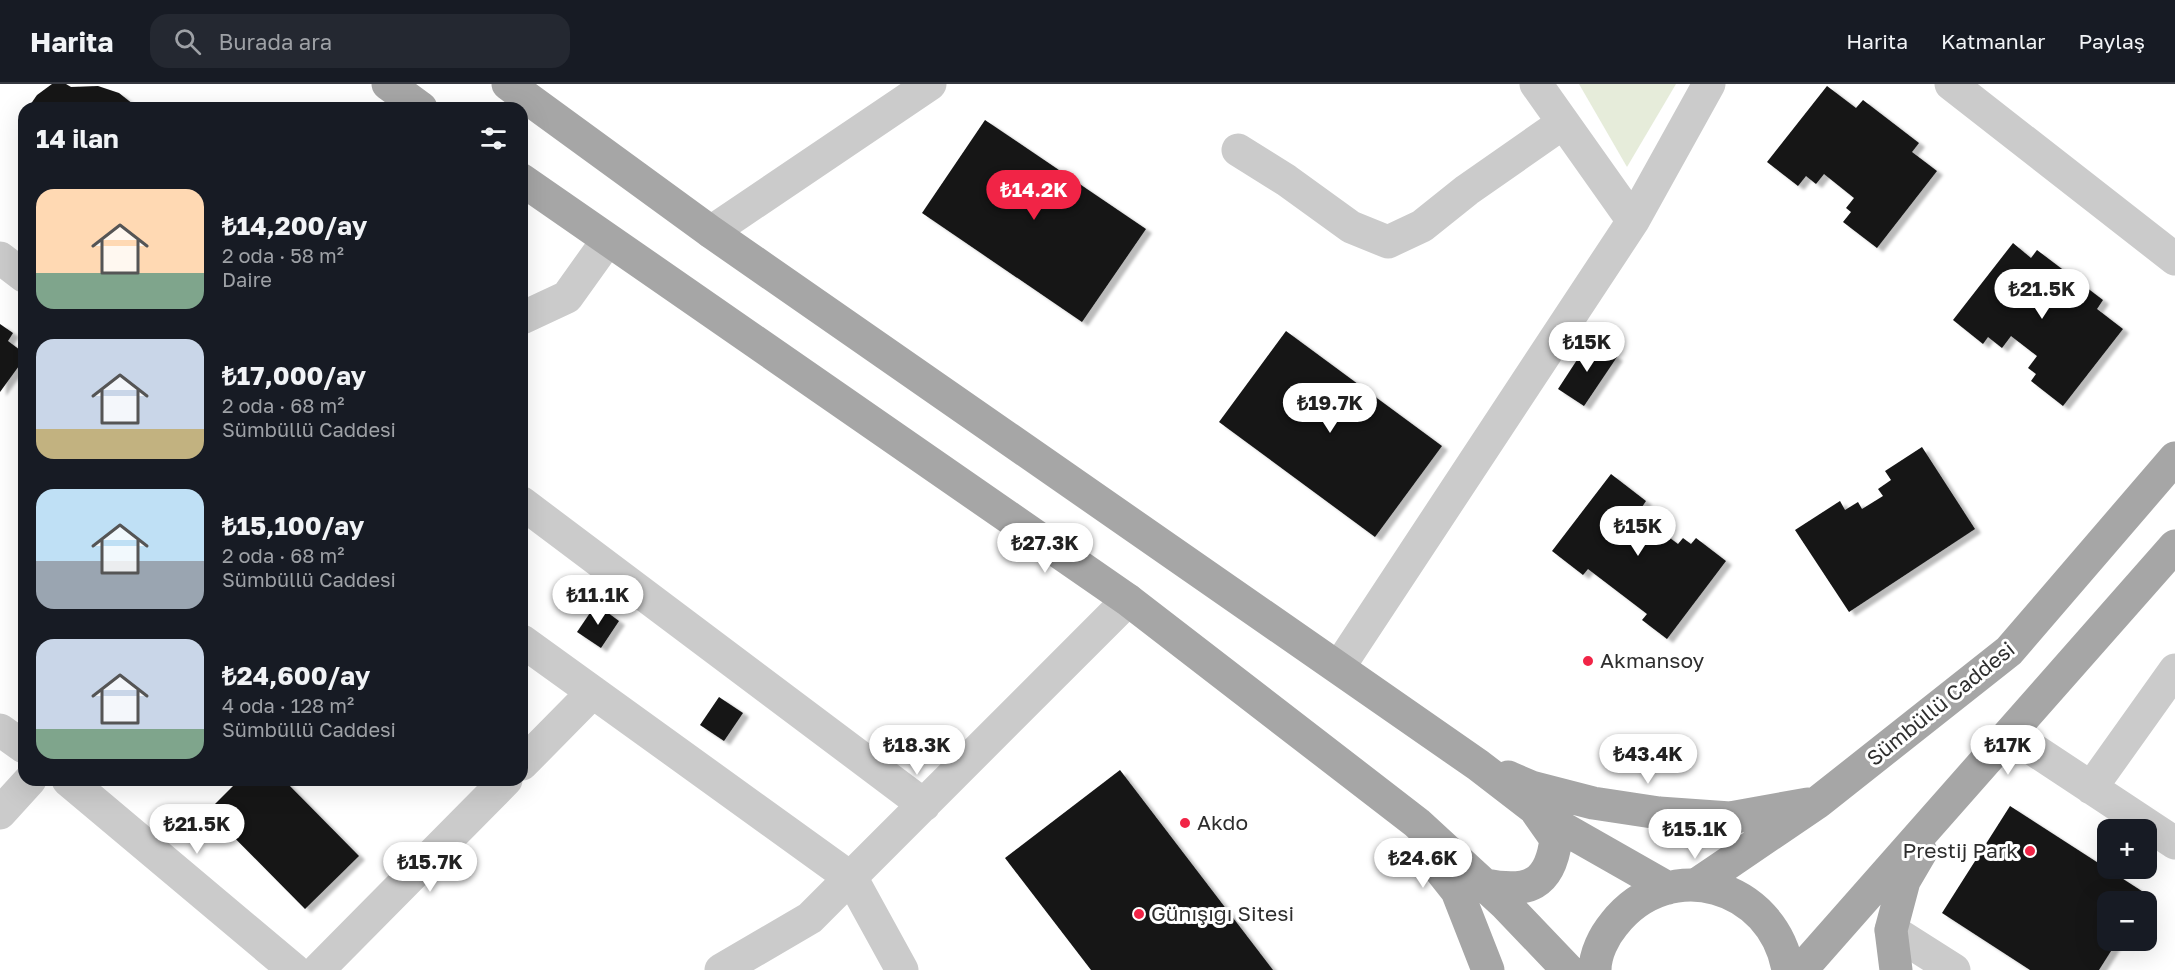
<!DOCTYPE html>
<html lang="tr">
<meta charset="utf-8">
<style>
body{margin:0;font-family:"Golos Text",sans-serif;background:#242831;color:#f1f3f6;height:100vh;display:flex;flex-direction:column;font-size:22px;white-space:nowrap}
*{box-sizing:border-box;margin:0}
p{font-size:20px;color:#9ea1a6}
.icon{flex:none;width:33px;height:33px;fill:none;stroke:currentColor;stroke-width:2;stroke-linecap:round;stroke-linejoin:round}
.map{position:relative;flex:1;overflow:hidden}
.drawer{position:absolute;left:18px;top:18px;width:510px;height:684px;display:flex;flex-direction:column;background:#171b24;border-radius:18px;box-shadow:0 6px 24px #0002}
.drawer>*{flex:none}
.controls{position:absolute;left:2097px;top:735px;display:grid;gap:12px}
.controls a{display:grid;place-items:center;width:60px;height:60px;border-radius:12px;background:#171b24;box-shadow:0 6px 24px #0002;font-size:30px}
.price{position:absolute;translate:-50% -51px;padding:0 14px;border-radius:21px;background:#fff;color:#222;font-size:20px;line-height:39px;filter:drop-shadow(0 2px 3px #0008)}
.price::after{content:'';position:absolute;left:50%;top:36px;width:18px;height:14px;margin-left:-9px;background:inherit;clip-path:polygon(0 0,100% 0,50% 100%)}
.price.current{background:#f12446;color:#fff}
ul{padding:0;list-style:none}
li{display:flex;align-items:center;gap:18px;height:150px;padding:0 18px}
li span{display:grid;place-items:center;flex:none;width:168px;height:120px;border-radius:18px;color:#555}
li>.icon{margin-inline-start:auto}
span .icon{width:72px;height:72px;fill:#fffc;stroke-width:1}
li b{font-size:26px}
h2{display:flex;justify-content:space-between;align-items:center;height:72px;padding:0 18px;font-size:26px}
header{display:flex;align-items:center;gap:36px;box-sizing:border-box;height:84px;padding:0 30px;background:#171b24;border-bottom:2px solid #363941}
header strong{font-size:28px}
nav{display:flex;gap:33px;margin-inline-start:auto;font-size:21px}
.search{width:420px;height:54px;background:#242831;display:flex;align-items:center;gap:15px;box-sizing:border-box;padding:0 21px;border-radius:18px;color:#9ea1a6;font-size:22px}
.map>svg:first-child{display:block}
</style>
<header>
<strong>Harita</strong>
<div class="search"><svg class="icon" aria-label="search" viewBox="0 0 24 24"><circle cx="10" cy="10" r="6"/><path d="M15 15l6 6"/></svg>Burada ara</div>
<nav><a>Harita</a><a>Katmanlar</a><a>Paylaş</a></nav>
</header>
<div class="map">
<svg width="2175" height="886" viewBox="0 0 2175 886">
<defs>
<filter id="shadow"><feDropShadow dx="6" dy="4" stdDeviation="1.5" flood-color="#0004"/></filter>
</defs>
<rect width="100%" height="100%" fill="#fff"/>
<path fill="#e6ecda" d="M 1579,0 L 1676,0 L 1627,83 Z"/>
<path fill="#151515" filter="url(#shadow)" d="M 52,0 L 66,0 L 71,3 L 98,2 L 119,9 L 138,24 L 28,24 L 37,11 Z
M 1827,2 L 1856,24 L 1863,16 L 1919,59 L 1912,68 L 1937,87 L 1877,164 L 1843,138 L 1851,128 L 1846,124 L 1854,114 L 1824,90 L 1816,100 L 1806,92 L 1798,102 L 1767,78 Z
M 985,36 L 1146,145 L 1082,238 L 922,129 Z
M 2013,159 L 2031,174 L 2037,166 L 2103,216 L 2097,225 L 2123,245 L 2063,322 L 2031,297 L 2036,290 L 2028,284 L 2037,272 L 2011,252 L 2002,264 L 1988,253 L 1983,260 L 1953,236 Z
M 0,240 L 13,249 L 8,257 L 24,269 L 24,275 L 0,308 Z
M 1286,247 L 1442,362 L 1375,453 L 1219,338 Z
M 1590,256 L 1617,273 L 1584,322 L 1558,305 Z
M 1922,363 L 1975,445 L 1849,528 L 1795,446 L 1840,417 L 1845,426 L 1858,418 L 1862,425 L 1883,412 L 1878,405 L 1891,396 L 1885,387 Z
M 1611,390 L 1646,417 L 1642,423 L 1655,433 L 1650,439 L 1678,460 L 1683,454 L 1691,460 L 1696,454 L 1726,477 L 1667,555 L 1642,536 L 1647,530 L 1588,485 L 1583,491 L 1552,467 Z
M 596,520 L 619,537 L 601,564 L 577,548 Z
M 719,613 L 743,629 L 724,657 L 700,641 Z
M 1120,686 L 1273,886 L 1091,886 L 1005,774 Z
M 239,696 L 284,696 L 359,772 L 305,825 L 208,727 Z
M 2010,722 L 2148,811 L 2143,818 L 2108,818 L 2108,856 L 2118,856 L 2099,886 L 2030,886 L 1942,829 Z"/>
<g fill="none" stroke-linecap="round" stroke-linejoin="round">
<path stroke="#cbcbcb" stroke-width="33" d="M 1536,0 L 1633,137
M 1951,0 L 2175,175
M 1238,66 L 1286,96 L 1351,143 L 1388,158 L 1422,142 L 1467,106 L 1563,39
M 711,148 L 930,0
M 0,174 L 24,192
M 522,234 L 567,213 L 607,157
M 522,419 L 924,721
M 522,557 L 852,795 L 902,886
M 1339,583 L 1633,137 L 1709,0
M 0,646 L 24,663
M 2010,650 L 2175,759
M 522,680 L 593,608
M 68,696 L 294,886
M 2091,704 L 2175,586
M 0,729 L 30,696
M 1891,846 L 1954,886
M 318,886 L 506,696
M 721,886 L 810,834 L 1128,516"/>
<path stroke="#a6a6a6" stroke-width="33" d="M 388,0 L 421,24
M 508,0 L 711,148 L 1478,681 L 1552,738 L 1668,804
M 522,96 L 1128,516 L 1417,739 L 1505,820 L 1568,886
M 1508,693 L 1531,703 L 1593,719 L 1659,729 L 1730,734 L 1808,720
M 1430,773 L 1457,807 L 1488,886
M 1485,801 C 1528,809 1550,802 1556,755 L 1537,728
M 1696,801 L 1818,718 L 2009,567 L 2175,374
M 1595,886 C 1595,870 1604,852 1614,840 C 1669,770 1773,800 1788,886
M 1801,886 L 2175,462
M 1896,886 L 1891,846 L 1904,797 L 1921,768"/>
</g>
<g fill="#f12446" stroke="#fff" stroke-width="2">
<circle cx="1588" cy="577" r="6"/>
<circle cx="1185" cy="739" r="6"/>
<circle cx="2030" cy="767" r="6"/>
<circle cx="1139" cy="830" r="6"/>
</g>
<g text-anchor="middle" stroke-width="6" stroke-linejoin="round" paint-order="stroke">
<g font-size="21" fill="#2e2e2e" stroke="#fff" text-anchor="start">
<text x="1600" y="584">Akmansoy</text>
<text x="1197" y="746">Akdo</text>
<text x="2018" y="774" text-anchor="end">Prestij Park</text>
<text x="1151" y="837">Günışığı Sitesi</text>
</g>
<g font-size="21" fill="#2e2e2e" stroke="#fff">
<text transform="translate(1941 620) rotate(-39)" y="7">Sümbüllü Caddesi</text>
</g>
</g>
</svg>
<div class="controls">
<a>+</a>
<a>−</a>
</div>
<b class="price current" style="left:1034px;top:137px">₺14.2K</b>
<b class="price" style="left:2042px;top:236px">₺21.5K</b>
<b class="price" style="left:1587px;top:289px">₺15K</b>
<b class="price" style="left:1330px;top:350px">₺19.7K</b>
<b class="price" style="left:1638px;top:473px">₺15K</b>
<b class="price" style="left:1045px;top:490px">₺27.3K</b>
<b class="price" style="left:598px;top:542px">₺11.1K</b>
<b class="price" style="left:917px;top:692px">₺18.3K</b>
<b class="price" style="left:2008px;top:692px">₺17K</b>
<b class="price" style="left:1648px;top:701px">₺43.4K</b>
<b class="price" style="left:197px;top:771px">₺21.5K</b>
<b class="price" style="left:1695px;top:776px">₺15.1K</b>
<b class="price" style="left:1423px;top:805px">₺24.6K</b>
<b class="price" style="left:430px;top:809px">₺15.7K</b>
<section class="drawer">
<h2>14 ilan<svg class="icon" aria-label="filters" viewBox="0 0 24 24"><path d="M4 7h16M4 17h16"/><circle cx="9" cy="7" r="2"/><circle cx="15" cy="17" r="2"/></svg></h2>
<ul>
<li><span style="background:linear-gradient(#ffd9b3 70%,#7fa58c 0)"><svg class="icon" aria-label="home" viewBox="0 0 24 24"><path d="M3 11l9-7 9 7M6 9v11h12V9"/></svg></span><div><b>₺14,200/ay</b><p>2 oda · 58 m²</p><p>Daire</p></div></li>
<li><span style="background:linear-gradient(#c9d6e8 75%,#c2b280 0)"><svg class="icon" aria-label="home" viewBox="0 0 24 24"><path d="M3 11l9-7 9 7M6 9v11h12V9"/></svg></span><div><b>₺17,000/ay</b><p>2 oda · 68 m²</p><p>Sümbüllü Caddesi</p></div></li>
<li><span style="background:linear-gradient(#bfe0f5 60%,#9aa5b1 0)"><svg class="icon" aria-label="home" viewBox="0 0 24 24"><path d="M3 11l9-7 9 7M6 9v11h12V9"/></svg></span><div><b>₺15,100/ay</b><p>2 oda · 68 m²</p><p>Sümbüllü Caddesi</p></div></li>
<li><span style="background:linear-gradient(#c9d6e8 75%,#7fa58c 0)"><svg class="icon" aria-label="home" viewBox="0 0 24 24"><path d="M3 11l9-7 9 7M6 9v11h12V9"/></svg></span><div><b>₺24,600/ay</b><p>4 oda · 128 m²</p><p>Sümbüllü Caddesi</p></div></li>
</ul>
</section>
</div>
